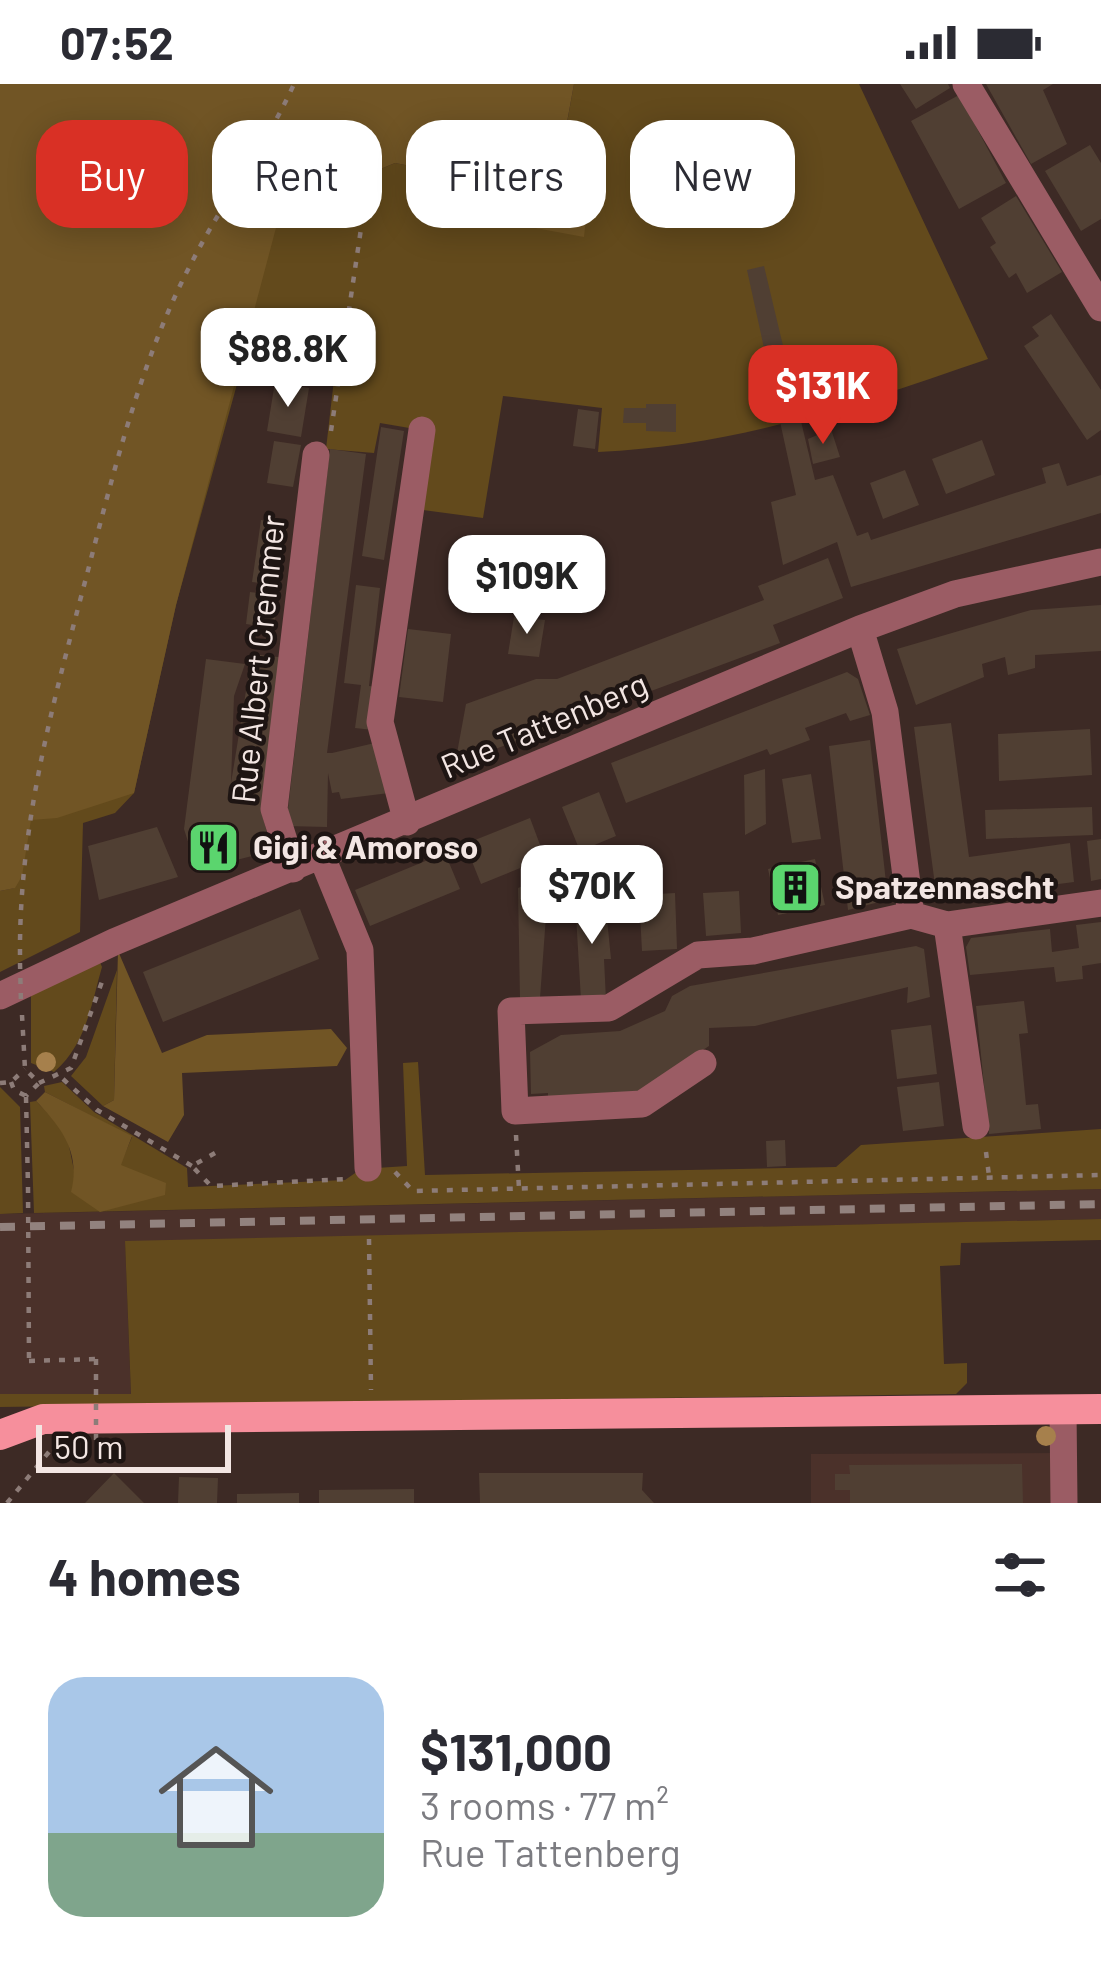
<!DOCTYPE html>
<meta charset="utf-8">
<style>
body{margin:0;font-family:Barlow,sans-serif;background:#f7f7f7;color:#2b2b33;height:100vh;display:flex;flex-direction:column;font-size:45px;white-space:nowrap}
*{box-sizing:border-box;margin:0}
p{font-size:39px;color:#7c7c81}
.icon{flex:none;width:66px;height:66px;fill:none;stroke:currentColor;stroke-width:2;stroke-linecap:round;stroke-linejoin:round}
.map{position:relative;height:1419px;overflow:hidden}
.sheet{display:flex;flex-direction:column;background:#fff;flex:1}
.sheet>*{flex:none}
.top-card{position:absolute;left:36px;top:36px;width:1029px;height:108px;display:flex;gap:24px}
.scale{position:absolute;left:36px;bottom:30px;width:195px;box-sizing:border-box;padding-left:12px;border:6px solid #f3e6e3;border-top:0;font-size:33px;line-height:42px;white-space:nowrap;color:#f3e6e3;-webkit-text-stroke:9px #1e1513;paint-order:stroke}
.price{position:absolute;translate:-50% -102px;padding:0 27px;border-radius:24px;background:#fff;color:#222;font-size:39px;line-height:78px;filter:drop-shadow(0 3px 6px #0008)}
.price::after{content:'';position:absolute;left:50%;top:72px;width:36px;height:27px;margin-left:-18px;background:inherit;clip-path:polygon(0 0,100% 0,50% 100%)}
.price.on{background:#d93025;color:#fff}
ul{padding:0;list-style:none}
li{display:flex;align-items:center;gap:36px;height:300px;padding:0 48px}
li span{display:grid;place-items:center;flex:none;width:336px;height:240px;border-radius:36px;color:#555}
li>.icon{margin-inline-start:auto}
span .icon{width:144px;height:144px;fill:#fffc;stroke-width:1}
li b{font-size:51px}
h2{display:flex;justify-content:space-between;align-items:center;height:144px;padding:0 48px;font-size:51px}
.pill{padding:0 42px;border-radius:36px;background:#fff;box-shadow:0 6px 30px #0003;font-size:42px;line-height:108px}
.pill.on{background:#d93025;color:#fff}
.status{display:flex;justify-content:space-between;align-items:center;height:84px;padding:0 60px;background:#fff;direction:ltr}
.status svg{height:33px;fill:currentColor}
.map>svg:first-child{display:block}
</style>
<div class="status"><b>07:52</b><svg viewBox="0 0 49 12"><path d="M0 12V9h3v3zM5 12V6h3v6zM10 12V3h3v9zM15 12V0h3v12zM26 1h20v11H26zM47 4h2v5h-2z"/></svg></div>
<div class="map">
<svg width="1101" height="1419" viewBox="0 0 1101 1419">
<rect width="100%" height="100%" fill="#3d2a25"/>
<path fill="#4b312a" d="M 1101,1105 L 1101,1135 L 125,1158 L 131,1311 L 0,1310 L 0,1130 Z
M 1063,1369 L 1064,1419 L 811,1419 L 811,1370 Z"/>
<path fill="#634a1c" d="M 0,0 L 332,105 L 395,79 L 535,106 L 531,143 L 559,83 L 574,0 L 859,0 L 988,275 C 853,321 742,361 598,368 L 602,324 L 503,312 L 483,434 L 408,424 L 421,346 L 380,339 L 374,369 L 326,365 L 336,278 L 247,264 L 176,521 L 134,709 L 115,729 L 83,739 L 80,848 L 0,888 L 0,807 L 14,804 Z
M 99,876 L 102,883 C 91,921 86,961 54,988 L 31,979 L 31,910 Z
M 117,886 L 114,1016 L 103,1022 L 71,992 L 86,973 Z
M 418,978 L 425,1091 L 836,1083 L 861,1061 L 1101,1045 L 1101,1105 L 34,1129 L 30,1018 L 36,1017 L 66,1048 L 75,1091 L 120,1081 L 132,1053 L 45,1008 L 44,1002 L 62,998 L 94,1028 L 187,1084 L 188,1103 L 345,1096 L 361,1085 L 407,1082 L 403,979 Z
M 0,1003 L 20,1023 L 23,1129 L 0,1130 Z
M 1101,1135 L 1101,1156 L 961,1159 L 960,1181 L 940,1182 L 944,1280 L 967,1279 L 967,1299 L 956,1310 L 0,1323 L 0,1310 L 131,1310 L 125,1157 Z"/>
<path fill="#715525" d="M 0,0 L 574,0 L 559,82 L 591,86 L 584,153 L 530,143 L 535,106 L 395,79 L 332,105 L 290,91 L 176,521 L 134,709 L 57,734 L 31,736 L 22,792 L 15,804 L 0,807 Z
M 118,867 L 162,969 L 207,951 L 331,945 L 347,964 L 337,982 L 182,989 L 184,1031 L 168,1058 L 103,1022 L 114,1016 Z
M 45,1008 L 132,1052 L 121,1081 L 166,1099 L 165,1111 L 100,1128 L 71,1108 C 81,1069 62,1044 36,1017 Z"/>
<path fill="#503f33" d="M 900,0 L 948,0 L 950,4 L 916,25 Z
M 986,0 L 1053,0 L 1043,6 L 1067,60 L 1031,80 Z
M 959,11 L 1006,99 L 959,125 L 911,37 Z
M 1090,61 L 1101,79 L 1101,135 L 1081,147 L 1045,87 Z
M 1016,112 L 1062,188 L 1027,209 L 1016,189 L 1009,194 L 990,163 L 996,159 L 981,134 Z
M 764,182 L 815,396 L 833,391 L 857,452 L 868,448 L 871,456 L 1046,399 L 1042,384 L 1059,379 L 1067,402 L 1101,391 L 1101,429 L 851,503 L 837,458 L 783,481 L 771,418 L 796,411 L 747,186 Z
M 1051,230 L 1101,306 L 1101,346 L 1087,356 L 1024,262 L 1039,252 L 1032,243 Z
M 275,298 L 309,304 L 301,353 L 267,347 Z
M 646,320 L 676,320 L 676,348 L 646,347 L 646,339 L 623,339 L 624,324 L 646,324 Z
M 578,325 L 599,328 L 595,365 L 573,362 Z
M 381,343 L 404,347 L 384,476 L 362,472 Z
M 831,345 L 840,373 L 813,380 L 808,355 Z
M 982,356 L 995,391 L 946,410 L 932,375 Z
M 274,357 L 301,361 L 293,403 L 267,399 Z
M 330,365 L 366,370 L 327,669 L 332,669 L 336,688 L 332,669 L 379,658 L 389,709 L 341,715 L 339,708 L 332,709 L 328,689 L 327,743 L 286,742 Z
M 905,386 L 919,421 L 883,435 L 870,399 Z
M 261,436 L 288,440 L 279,502 L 252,498 Z
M 828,474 L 843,514 L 773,541 L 780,559 L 455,680 L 466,620 L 536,595 L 557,595 L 764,516 L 758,502 Z
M 356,501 L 380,504 L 369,602 L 378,603 L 373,646 L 355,644 L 361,601 L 344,599 Z
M 250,508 L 278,512 L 274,544 L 246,540 Z
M 1101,521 L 1101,567 L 1035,571 L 1035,584 L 1008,591 L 1005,573 L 982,580 L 984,593 L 916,621 L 897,565 L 1031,526 Z
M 514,533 L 545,536 L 539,573 L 508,570 Z
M 408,545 L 451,550 L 443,618 L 399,613 Z
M 252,570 L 287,574 L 262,730 L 272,767 L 197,786 L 184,745 L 206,575 L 245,580 L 234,612 L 231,699 Z
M 847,588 L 858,595 L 870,631 L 850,637 L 846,629 L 805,644 L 810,656 L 770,671 L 767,665 L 626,719 L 611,679 Z
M 951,639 L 969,773 L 1070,759 L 1074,798 L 937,816 L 914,643 Z
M 1090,645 L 1092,691 L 999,697 L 998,650 Z
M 870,656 L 887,807 L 879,818 L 848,826 L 829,662 Z
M 765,685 L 766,740 L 745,751 L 744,691 Z
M 811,690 L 821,755 L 792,759 L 782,695 Z
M 599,708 L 616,752 L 580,767 L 562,723 Z
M 1092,723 L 1093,751 L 986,755 L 985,726 Z
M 530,734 L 545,774 L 481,800 L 465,760 Z
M 157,743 L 178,793 L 99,816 L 88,762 Z
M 1101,755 L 1101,795 L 1091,797 L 1087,757 Z
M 445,769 L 460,805 L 370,842 L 355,806 Z
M 815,775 L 825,821 L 778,831 L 768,785 Z
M 549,791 L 540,914 L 520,915 L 518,804 Z
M 739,807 L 741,849 L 706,852 L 703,809 Z
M 675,809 L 677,865 L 642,867 L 639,811 Z
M 575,814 L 605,815 L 611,875 L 604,875 L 606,916 L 581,916 Z
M 300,825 L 319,875 L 163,938 L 143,888 Z
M 1101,838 L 1101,879 L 1082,882 L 1083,895 L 1056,898 L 1054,883 L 970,891 L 966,863 L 971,854 L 1050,845 L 1052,868 L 1079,864 L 1076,841 Z
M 916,862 L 924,865 L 930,913 L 907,919 L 908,903 L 755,942 L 709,944 L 709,962 L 641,1007 L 548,1014 L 548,1009 L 531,1010 L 530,968 L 561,951 L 620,947 L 665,927 L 672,912 L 690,902 Z
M 1024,917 L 1028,949 L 1019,950 L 1026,1021 L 1038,1020 L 1041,1045 L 989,1050 L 976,922 Z
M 931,941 L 937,990 L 897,995 L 891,946 Z
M 939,998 L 944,1042 L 903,1047 L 897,1003 Z
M 785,1056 L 786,1082 L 767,1083 L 766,1057 Z
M 1022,1380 L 1023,1419 L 850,1419 L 850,1406 L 835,1406 L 835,1390 L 850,1390 L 849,1381 Z
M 114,1389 L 144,1419 L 85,1419 Z
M 479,1389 L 643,1389 L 642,1406 L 654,1419 L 480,1419 Z
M 179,1393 L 218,1394 L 217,1419 L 178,1419 Z
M 414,1405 L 414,1419 L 319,1419 L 319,1406 Z
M 299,1409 L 299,1419 L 237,1419 L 237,1410 Z"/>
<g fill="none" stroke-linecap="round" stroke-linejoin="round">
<path stroke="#8d7c78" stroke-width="4.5" stroke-dasharray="6 9" stroke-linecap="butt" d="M 331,347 L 362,138 L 379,88
M 20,871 C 19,741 53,619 86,494 C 114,387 141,273 194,174 C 225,114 266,62 294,0
M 22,931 L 25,985 L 39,999 L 26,1012
M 63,995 L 97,1026 L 192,1082
M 11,998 L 14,1006 L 26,1012
M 0,999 L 11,998 L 25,985
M 39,999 L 71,984 L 104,892
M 26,1013 L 28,1103
M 516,1051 L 519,1105
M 986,1068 L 989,1092
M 215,1069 L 192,1082 L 211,1102 L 347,1095
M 395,1088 L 413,1107 L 1101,1091
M 369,1155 L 371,1306
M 29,1277 L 96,1275
M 7,1419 L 53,1363"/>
<path stroke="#9b5c64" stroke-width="27" d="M 966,0 L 1101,224
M 860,545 L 885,628 L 911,831
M 407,738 L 380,638 L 422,346
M 322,773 L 360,866 L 368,1084
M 293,785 L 274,725 L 316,371
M 947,841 L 976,1042
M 0,912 L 114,858 L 860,545 L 955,510 L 1101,478
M 703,979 L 642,1020 L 515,1027 L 511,927 L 609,924 L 698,871 L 753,867 L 911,831 L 947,841 L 1101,819
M 1063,1326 L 1064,1419"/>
<path stroke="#f68f9c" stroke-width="30" d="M 0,1351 L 43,1335 L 1101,1325"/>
<path stroke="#92827e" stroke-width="8" stroke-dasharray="15 15" stroke-linecap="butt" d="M 0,1143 L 1101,1120"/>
<path stroke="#8d7c78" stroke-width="4.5" stroke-dasharray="6 9" stroke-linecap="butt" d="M 20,879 L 21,920
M 28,1103 L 29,1277
M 96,1275 L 96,1363"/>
</g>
<g fill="#a6804c">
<circle cx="46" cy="978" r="10"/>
<circle cx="1046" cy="1352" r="10"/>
</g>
<defs>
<symbol id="restaurant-square" viewBox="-11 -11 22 22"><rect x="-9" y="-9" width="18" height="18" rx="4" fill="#5bd56e" stroke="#1e1513"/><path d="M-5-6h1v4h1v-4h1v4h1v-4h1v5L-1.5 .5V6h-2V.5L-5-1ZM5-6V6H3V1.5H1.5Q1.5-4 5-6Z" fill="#111"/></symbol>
<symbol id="building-square" viewBox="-11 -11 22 22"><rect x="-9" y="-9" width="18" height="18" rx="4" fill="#5bd56e" stroke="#1e1513"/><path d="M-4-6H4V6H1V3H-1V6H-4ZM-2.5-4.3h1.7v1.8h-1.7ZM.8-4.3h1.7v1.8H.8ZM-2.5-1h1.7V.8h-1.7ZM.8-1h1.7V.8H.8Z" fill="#111"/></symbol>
</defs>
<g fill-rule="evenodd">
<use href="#restaurant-square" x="184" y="734" width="59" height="59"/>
<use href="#building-square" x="766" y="774" width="59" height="59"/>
</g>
<g text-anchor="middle" stroke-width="9" stroke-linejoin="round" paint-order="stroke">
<g font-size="33" fill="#f3e6e3" stroke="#1e1513">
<text transform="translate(258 575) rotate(-84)" y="12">Rue Albert Cremmer</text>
<text transform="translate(544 641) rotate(-23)" y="12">Rue Tattenberg</text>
</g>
<g font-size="33" font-weight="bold" fill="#f3e6e3" stroke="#1e1513" text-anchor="start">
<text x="253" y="775">Gigi &amp; Amoroso</text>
<text x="835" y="815">Spatzennascht</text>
</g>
</g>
</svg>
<div class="scale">50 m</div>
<b class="price" style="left:288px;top:326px">$88.8K</b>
<b class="price on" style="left:823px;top:363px">$131K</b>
<b class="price" style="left:527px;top:553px">$109K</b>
<b class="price" style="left:592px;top:863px">$70K</b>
<div class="top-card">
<a class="pill on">Buy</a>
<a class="pill">Rent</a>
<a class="pill">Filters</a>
<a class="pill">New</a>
</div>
</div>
<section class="sheet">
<h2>4 homes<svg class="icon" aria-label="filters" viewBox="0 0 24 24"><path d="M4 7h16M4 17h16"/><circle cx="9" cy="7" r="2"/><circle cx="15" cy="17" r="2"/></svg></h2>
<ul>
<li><span style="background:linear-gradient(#a9c7e8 65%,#7fa58c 0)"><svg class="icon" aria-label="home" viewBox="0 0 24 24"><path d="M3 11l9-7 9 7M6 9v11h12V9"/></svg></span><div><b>$131,000</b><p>3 rooms · 77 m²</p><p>Rue Tattenberg</p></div></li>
</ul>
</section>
